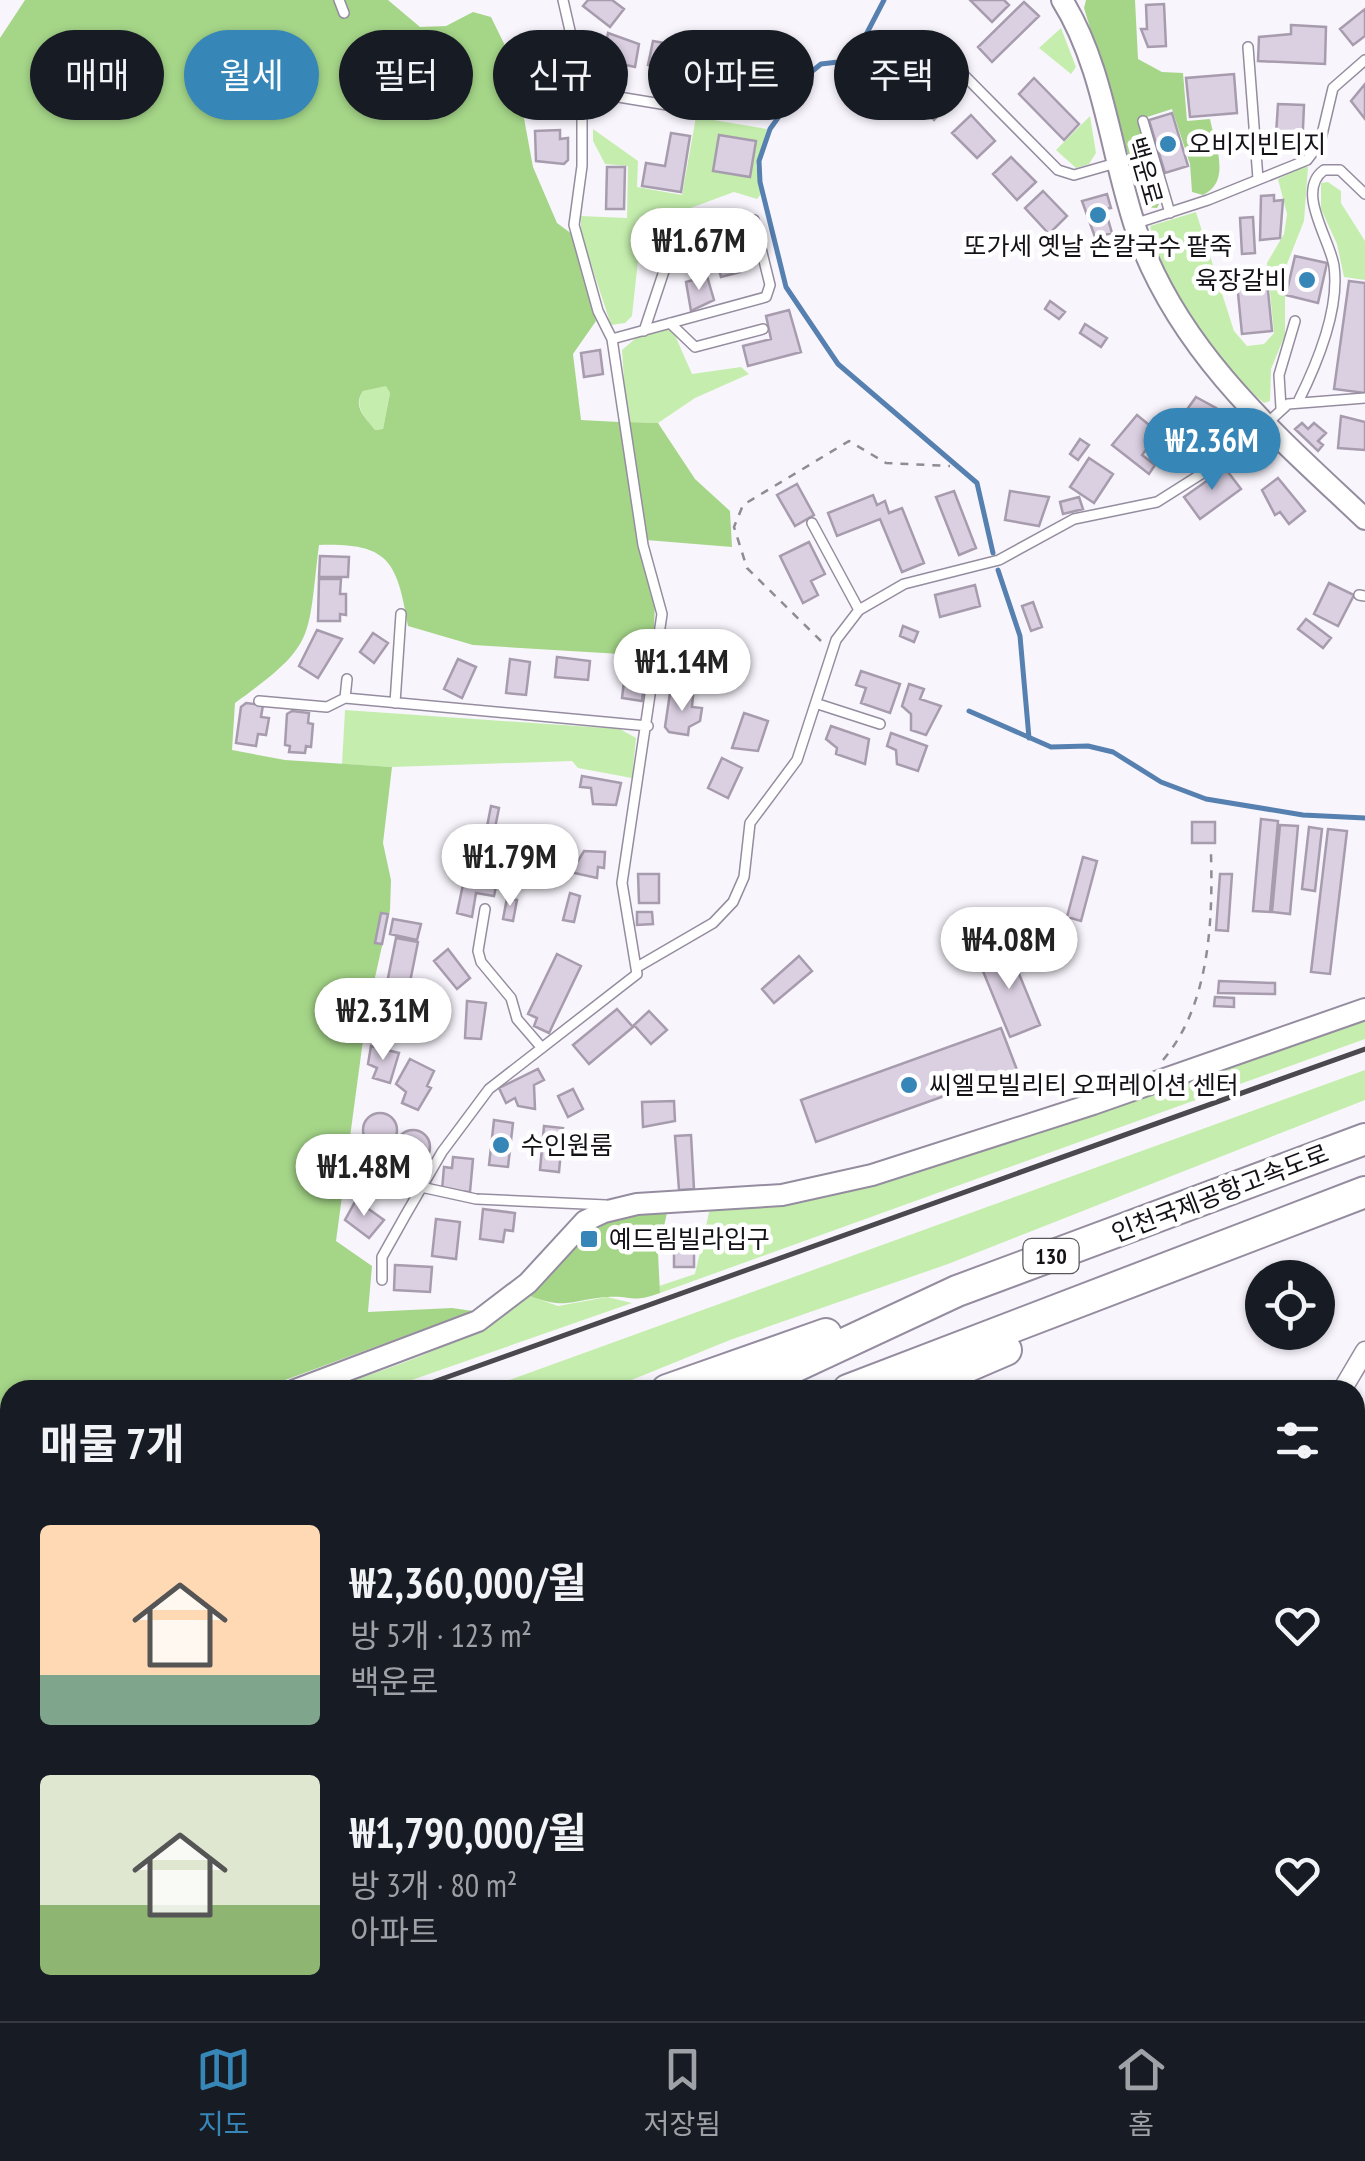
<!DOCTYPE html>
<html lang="ko">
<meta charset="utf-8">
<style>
body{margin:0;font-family:"PT Sans Narrow","Noto Sans KR",sans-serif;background:#20242c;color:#f1f3f6;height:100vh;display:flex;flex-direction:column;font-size:38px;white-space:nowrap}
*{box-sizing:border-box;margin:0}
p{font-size:32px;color:#9ea1a6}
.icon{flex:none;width:55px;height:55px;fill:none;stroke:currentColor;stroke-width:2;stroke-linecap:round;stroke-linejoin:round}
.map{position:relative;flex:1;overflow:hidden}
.details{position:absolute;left:0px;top:1380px;width:1365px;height:642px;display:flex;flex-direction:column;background:#171b24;border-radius:30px 30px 0 0;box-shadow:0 2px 8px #0004}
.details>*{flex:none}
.hud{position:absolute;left:30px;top:30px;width:1305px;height:90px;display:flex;gap:20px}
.fabs{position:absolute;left:1245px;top:1260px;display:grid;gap:20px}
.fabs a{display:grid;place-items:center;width:90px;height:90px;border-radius:50%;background:#171b24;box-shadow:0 2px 8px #0004;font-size:50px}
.price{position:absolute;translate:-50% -85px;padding:0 22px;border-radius:35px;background:#fff;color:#222;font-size:32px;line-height:65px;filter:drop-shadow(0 2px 5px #0008)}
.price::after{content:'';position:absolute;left:50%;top:60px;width:30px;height:22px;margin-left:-15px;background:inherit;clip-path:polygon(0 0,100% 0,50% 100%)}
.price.selected{background:#3786b8;color:#fff}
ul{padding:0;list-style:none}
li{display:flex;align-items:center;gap:30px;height:250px;padding:0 40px}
li span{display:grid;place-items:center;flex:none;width:280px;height:200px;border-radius:10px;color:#555}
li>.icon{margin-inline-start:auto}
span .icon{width:120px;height:120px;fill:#fffc;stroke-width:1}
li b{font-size:42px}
h2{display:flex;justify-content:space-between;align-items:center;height:120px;padding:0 40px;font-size:42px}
.tag{padding:0 35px;border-radius:45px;background:#171b24;box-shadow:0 2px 8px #0004;font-size:35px;line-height:90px}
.tag.selected{background:#3786b8;color:#fff}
.tabs{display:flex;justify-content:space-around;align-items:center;height:140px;border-top:2px solid #363941;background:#171b24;font-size:28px;color:#9ea1a6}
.tabs a{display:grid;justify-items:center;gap:5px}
.tabs .selected{color:#3786b8}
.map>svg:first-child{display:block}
</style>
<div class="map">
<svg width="1365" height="2021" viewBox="0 0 1365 2021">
<rect width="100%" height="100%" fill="#f9f5fd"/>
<path fill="#c5eeae" d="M 1061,28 L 1076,67 L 1071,74 L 1039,48 Z
M 1090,116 L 1096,153 L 1089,164 L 1076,168 L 1056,150 Z
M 696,117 L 767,129 L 756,165 L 761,194 L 757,199 L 734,192 L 658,220 L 639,251 L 632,316 L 625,323 L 611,325 L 581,234 L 581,216 L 627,218 L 628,166 L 605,164 L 593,141 L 593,129 L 638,161 L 637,187 L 682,195 Z
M 1305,166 L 1308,167 L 1304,221 L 1285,269 L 1285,335 L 1271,369 L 1270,401 L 1264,403 C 1221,367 1160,281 1150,226 L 1196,212 L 1234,331 L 1247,346 L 1264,344 L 1274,333 L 1267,263 L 1284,234 L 1287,214 L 1278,179 Z
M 1328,182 L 1341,191 L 1341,203 L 1365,241 L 1365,280 L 1344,277 L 1337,244 L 1321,209 L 1321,183 Z
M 667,329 L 674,333 L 692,374 L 741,367 L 749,374 L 695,398 L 658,423 L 627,422 L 622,350 L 636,338 Z
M 387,385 L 390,393 L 383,429 L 375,430 C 365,417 353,407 363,391 Z
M 345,710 L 620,729 L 636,738 L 632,778 L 578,768 L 572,761 L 392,767 L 342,764 Z
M 1365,1015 L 1365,1039 L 660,1293 L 659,1286 L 695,1274 L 710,1208 L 798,1199 Z
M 1365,1070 L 1365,1100 L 948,1264 L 730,1340 L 607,1390 L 482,1390 Z
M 530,1296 L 558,1306 L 607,1297 L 632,1303 L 383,1390 L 325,1390 C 398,1365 468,1343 530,1296 Z"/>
<path fill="#a5d688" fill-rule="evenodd" d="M 25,0 L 388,0 L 420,27 L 446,26 L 473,12 L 491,17 L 514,64 L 533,167 L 557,223 L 572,234 L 596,321 L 573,354 L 581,420 L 619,422 L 642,555 L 655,602 L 653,656 L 473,645 L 408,626 C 397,560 388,543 319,545 C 307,641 317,644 235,703 L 232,750 L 285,760 L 392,767 L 383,843 L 391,880 L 390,910 L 366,1018 L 336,1241 L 372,1266 L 368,1312 L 452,1308 L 473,1311 L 258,1390 L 10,1390 L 10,1481 L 0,1484 L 0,38 ZM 386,386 L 390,393 L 383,429 L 375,430 C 365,417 352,407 363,391 Z
M 1086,0 L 1135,0 L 1138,59 L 1162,72 L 1183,73 L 1187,121 L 1210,119 C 1215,145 1232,181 1203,195 L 1192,192 L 1190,164 L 1172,109 L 1138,120 L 1161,200 L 1157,208 L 1144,207 L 1084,8 Z
M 627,422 L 658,423 L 695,479 L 730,511 L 732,547 L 646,540 Z
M 663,1209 L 667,1213 L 658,1253 L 660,1293 C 629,1304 634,1295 607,1297 C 570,1300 568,1310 530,1296 L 579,1237 L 605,1218 Z"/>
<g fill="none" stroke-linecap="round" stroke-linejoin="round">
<path stroke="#5680b0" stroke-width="5" d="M 884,0 L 856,54 L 847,61 L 821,64 L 810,73 L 770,129 L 759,161 L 760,182 L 786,287 L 838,364 L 977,483 L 993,553
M 998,570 L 1020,636 L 1029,738
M 969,711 L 1051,747 L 1088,746 L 1113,752 L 1161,782 L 1206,799 L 1303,815 L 1365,818"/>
</g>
<path fill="#dbd0e2" stroke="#a79cad" stroke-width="2.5" d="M 588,0 L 612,0 L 624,9 L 610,27 L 583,6 Z
M 970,0 L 1004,0 L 1009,5 L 992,22 Z
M 1024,2 L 1039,16 L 992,62 L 978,47 Z
M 1164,4 L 1166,46 L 1148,47 L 1141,29 L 1147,29 L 1146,5 Z
M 1365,9 L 1365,36 L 1353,45 L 1340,29 Z
M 1291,25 L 1326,27 L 1325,64 L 1258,61 L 1259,37 L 1291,34 Z
M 608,33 L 639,44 L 635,67 L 603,60 Z
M 653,41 L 687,47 L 682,71 L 648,65 Z
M 694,49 L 725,61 L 721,83 L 690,78 Z
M 920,67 L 954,99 L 934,120 L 892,80 L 903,69 L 911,77 Z
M 557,68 L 568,68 L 567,107 L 556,107 Z
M 742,72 L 775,89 L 765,109 L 737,94 Z
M 1234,74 L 1237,113 L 1190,117 L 1186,78 Z
M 1034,78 L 1079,124 L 1064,140 L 1019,94 Z
M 1365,84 L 1365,119 L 1351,101 Z
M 1278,104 L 1304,105 L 1302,151 L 1275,150 Z
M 1172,113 L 1188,166 L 1165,173 L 1149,120 Z
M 971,115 L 995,141 L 977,158 L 952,133 Z
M 560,130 L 560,139 L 568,138 L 568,160 L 564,164 L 536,161 L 535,131 Z
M 671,133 L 690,136 L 681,192 L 642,186 L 646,163 L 665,166 Z
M 719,135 L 756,141 L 750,177 L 713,171 Z
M 1011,157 L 1036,182 L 1017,200 L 993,174 Z
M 607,167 L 625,167 L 624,209 L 606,209 Z
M 1043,191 L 1067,216 L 1049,234 L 1025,208 Z
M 1107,194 L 1111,208 L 1105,209 L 1112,233 L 1095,237 L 1082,201 Z
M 1274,195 L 1274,201 L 1283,200 L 1280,238 L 1260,240 L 1261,196 Z
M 692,213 L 704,260 L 681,266 L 670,226 L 679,224 L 677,216 Z
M 743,213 L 748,232 L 731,237 L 740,272 L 721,277 L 707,222 Z
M 1253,217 L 1255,253 L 1242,254 L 1240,218 Z
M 1295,256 L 1327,263 L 1318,303 L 1286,295 Z
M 1266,271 L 1272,331 L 1242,334 L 1236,273 Z
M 707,276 L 714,300 L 691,311 L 686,282 Z
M 1349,281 L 1365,283 L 1365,393 L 1334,389 Z
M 1050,301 L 1065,312 L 1059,319 L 1045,309 Z
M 789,310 L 801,352 L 748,366 L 743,346 L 771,339 L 766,316 Z
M 1085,324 L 1107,338 L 1101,347 L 1080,333 Z
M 600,350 L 603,374 L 584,377 L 581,353 Z
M 1196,397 L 1216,408 L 1197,437 L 1187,441 L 1180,435 L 1178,422 Z
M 1137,415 L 1159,433 L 1142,455 L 1155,465 L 1149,474 L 1112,445 Z
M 1341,416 L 1365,422 L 1365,450 L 1338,448 Z
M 1302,423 L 1308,429 L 1314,423 L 1326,433 L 1318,441 L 1323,445 L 1318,451 L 1295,429 Z
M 1172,434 L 1190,448 L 1186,453 L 1168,439 Z
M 1080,439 L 1089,445 L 1078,460 L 1070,454 Z
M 1089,458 L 1113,474 L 1094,503 L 1070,487 Z
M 1225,468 L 1241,489 L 1200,519 L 1184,497 Z
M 1278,478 L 1305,511 L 1289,524 L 1280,512 L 1275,515 L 1262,490 Z
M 797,484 L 814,515 L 795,526 L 777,495 Z
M 954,491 L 976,548 L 959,555 L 936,497 Z
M 1010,491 L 1049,497 L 1039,526 L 1005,520 Z
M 873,495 L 877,505 L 885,501 L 889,513 L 902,508 L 924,563 L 902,572 L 880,519 L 837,536 L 828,513 Z
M 1079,497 L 1083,509 L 1063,514 L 1060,502 Z
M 809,542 L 825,574 L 811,581 L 818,595 L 803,603 L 780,556 Z
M 320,556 L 349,557 L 348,577 L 319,577 Z
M 319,579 L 341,579 L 340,594 L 346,594 L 346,615 L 340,614 L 340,621 L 318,621 Z
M 1329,583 L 1354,595 L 1338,626 L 1314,614 Z
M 975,585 L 980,606 L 940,617 L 935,595 Z
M 1033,602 L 1042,627 L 1031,631 L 1022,606 Z
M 1306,619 L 1331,638 L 1323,648 L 1298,629 Z
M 903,626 L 918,632 L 914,642 L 900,636 Z
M 317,630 L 342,639 L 318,678 L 299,666 Z
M 373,633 L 388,643 L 374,663 L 360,652 Z
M 557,657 L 590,661 L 588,680 L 555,677 Z
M 674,658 L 685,659 L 684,680 L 672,679 Z
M 458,659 L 476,667 L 462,698 L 444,689 Z
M 510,659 L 530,662 L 526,695 L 506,693 Z
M 626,665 L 646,667 L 642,701 L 622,698 Z
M 861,671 L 900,684 L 890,713 L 861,703 L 866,688 L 856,685 Z
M 909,684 L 924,689 L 920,699 L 941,706 L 926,735 L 911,730 L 911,714 L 902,706 Z
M 670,693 L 693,696 L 692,707 L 702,708 L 700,721 L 689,727 L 688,735 L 669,732 L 665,727 Z
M 246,703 L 263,705 L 261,717 L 269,718 L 266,735 L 258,734 L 256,746 L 236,743 L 241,707 Z
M 292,711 L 309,713 L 308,723 L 313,724 L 311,747 L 306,746 L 305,753 L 289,752 L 290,746 L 285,745 L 287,714 Z
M 744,713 L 768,721 L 758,751 L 732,748 Z
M 831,726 L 869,739 L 865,764 L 836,754 L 837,748 L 826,739 Z
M 891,733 L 927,746 L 918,771 L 897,764 L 896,750 L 887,746 Z
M 722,758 L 742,768 L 728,798 L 708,788 Z
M 582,776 L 621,783 L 616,805 L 593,804 L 591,788 L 580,787 Z
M 491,806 L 499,808 L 493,838 L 485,837 Z
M 1261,819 L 1278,821 L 1270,912 L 1253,911 Z
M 1192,822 L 1215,822 L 1215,843 L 1192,843 Z
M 1280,825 L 1298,826 L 1290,914 L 1272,912 Z
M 1309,827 L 1322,829 L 1315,891 L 1302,889 Z
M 1328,829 L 1347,831 L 1330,974 L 1311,972 Z
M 584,851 L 605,852 L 604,868 L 598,867 L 597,878 L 570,872 L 571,861 L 578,861 Z
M 469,856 L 501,863 L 494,896 L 476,893 L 472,917 L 457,913 Z
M 1083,857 L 1097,861 L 1081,921 L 1067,917 Z
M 511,861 L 529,862 L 529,872 L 509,870 Z
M 638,874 L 659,874 L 659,903 L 639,903 Z
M 1220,874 L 1232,874 L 1228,931 L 1216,930 Z
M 570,893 L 580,896 L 574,922 L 563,920 Z
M 507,898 L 517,900 L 513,921 L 503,919 Z
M 637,912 L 652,912 L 653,924 L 637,925 Z
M 381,913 L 388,914 L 382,944 L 375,943 Z
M 393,919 L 421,924 L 417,940 L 390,934 Z
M 396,938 L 418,942 L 409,987 L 387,983 Z
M 1008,947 L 1040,1025 L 1010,1037 L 978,959 Z
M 448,949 L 470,978 L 457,989 L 434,961 Z
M 557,954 L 581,966 L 549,1033 L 534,1026 L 537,1018 L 528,1014 Z
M 799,956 L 812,971 L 774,1003 L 762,989 Z
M 1219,981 L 1275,983 L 1275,994 L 1218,993 Z
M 1215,997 L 1234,998 L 1234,1007 L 1214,1006 Z
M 467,1001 L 486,1003 L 481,1039 L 465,1038 Z
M 617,1009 L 633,1027 L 589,1064 L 573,1045 Z
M 649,1011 L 667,1030 L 651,1044 L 634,1025 Z
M 1001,1028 L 1017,1070 L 816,1142 L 801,1100 Z
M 371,1046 L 399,1053 L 390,1083 L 373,1078 L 377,1068 L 368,1064 Z
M 410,1059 L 434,1071 L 427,1086 L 431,1088 L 418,1110 L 402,1103 L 406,1092 L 396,1084 Z
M 538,1069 L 544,1080 L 534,1085 L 535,1109 L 518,1106 L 515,1098 L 506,1103 L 499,1088 Z
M 573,1089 L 583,1109 L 568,1117 L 558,1096 Z
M 674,1101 L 675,1121 L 643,1127 L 642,1102 Z
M363 1130a17 17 0 1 1 34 0a17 17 0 1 1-34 0Z
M 494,1120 L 513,1123 L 508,1167 L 489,1165 Z
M 544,1126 L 563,1128 L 559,1172 L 540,1170 Z
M396 1147a17 17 0 1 1 34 0a17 17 0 1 1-34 0Z
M 691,1135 L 694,1189 L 679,1190 L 675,1136 Z
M 453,1157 L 473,1159 L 470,1192 L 442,1190 L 444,1167 L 452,1168 Z
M 356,1200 L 384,1220 L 369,1238 L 345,1220 Z
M 483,1209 L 515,1213 L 513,1231 L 505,1230 L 503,1242 L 480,1239 Z
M 436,1219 L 460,1222 L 456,1259 L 432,1256 Z
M 674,1238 L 694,1238 L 694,1267 L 674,1267 Z
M 395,1265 L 432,1267 L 430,1292 L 394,1290 Z"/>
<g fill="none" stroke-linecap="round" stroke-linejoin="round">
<defs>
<path id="service" d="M 339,0 L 344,13
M 1248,47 L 1258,179
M 948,59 L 1058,170 L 1074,175 L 1116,163
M 582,91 L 716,113
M 1143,121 L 1170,213
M 1137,223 L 1208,200 L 1307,160 L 1320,143 L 1333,88 L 1365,60
M 670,323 L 695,347 L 763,329
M 644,331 L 665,268
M 612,339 L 766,297 L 770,285 L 754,220
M 1298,402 C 1317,364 1340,310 1334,266 C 1330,239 1295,191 1324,170 L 1340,170 L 1365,194
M 1281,408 L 1279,375 L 1295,321
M 812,523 L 859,610
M 1359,595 L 1365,596
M 345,698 L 347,679
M 259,701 L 327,707 L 345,698 L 648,726
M 395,703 L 401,614
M 818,704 L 880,724
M 485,909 L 478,951 L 481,962 L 511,998 L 517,1019 L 542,1048
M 639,966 L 713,923 L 733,902 L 744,877 L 750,823 L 797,760 L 836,640 L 859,610 L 904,584 L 999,560 L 1074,519 L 1157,502 L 1236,452 L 1288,404 L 1365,398
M 421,1187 L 476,1199 L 606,1205
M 382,1280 L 382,1257 L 405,1216 L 442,1152 L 489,1089 L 637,974 L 622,883 L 662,614 L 643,545 L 612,339 L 598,311 L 574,225 L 582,166 L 582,83 L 563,0"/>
<path id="minor" d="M 1342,1390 L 1365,1351
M 1051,2012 L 1051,2021"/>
<path id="tertiary" d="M 1062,0 C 1106,70 1111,161 1139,238 C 1183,356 1276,435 1365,519
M 295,1390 L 478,1321 L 528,1283 L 585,1221 L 604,1212 L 637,1204 L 782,1195 L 872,1175 L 1093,1104 L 1365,1009
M 0,1499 L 10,1495"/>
<path id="motorway" d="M 667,1390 L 826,1334
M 745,1390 L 957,1291 L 1365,1139
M 848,1390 L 1365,1192
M 913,1390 L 1006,1350
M 0,1622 L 10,1618
M 0,1683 L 10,1679
M 0,1728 L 10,1724
M 266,2021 L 283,2012"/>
</defs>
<use href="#service" stroke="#958d9f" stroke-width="12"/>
<use href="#minor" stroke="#958d9f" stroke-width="21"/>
<use href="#tertiary" stroke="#958d9f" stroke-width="24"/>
<use href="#motorway" stroke="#958d9f" stroke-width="34"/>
<path stroke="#908c93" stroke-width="2.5" stroke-dasharray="8 8" stroke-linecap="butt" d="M 821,641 L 747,568 L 734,527 L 743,505 L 849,441 L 886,463 L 950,466
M 1163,1060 C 1209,1006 1213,924 1211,854"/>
<use href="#service" stroke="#fff" stroke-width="9"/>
<use href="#minor" stroke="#fff" stroke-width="18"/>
<use href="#tertiary" stroke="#fff" stroke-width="20"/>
<use href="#motorway" stroke="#fff" stroke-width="30"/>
<path stroke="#4b484e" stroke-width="5" d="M 411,1390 L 1365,1049
M 0,1541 L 10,1537"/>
</g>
<g fill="#3786b8" stroke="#fff" stroke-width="4">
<circle cx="1168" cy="144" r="10"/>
<circle cx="1098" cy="215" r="10"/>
<circle cx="1307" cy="280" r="10"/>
<circle cx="909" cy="1085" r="10"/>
<circle cx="501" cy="1145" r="10"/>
<rect x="579" y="1229" width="20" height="20" rx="5"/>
</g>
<g text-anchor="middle" stroke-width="9" stroke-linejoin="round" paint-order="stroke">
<rect fill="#fff" stroke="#5a585d" stroke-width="2.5" x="1023.5" y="1239" width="55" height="34" rx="8"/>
<g font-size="22" font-weight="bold" fill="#141117">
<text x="1051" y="1264">130</text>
</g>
<g font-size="25" fill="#141117" stroke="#fff" text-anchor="start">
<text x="1188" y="153">오비지빈티지</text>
<text x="1098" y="255" text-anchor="middle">또가세 옛날 손칼국수 팥죽</text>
<text x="1287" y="289" text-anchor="end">육장갈비</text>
<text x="929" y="1094">씨엘모빌리티 오퍼레이션 센터</text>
<text x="521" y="1154">수인원룸</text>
<text x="609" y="1248">예드림빌라입구</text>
</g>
<g font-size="25" fill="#141117" stroke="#fff">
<text transform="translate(1145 171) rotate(74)" y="9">백운로</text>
<text transform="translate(1220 1193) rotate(-21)" y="9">인천국제공항고속도로</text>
</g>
</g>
</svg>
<div class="fabs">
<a><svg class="icon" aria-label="locate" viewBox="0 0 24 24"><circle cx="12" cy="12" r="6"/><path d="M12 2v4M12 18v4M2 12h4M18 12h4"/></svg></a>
</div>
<b class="price" style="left:699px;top:293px">₩1.67M</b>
<b class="price selected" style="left:1212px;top:493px">₩2.36M</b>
<b class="price" style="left:682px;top:714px">₩1.14M</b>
<b class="price" style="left:510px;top:909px">₩1.79M</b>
<b class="price" style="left:1009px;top:992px">₩4.08M</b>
<b class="price" style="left:383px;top:1063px">₩2.31M</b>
<b class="price" style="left:364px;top:1219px">₩1.48M</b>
<div class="hud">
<a class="tag">매매</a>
<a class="tag selected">월세</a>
<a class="tag">필터</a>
<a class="tag">신규</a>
<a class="tag">아파트</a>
<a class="tag">주택</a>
</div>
<section class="details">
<h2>매물 7개<svg class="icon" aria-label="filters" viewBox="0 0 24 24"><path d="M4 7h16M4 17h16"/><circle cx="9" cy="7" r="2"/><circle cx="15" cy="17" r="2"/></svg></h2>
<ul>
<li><span style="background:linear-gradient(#ffd9b3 75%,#7fa58c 0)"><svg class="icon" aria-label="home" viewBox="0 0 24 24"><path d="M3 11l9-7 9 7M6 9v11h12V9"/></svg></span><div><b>₩2,360,000/월</b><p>방 5개 · 123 m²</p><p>백운로</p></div><svg class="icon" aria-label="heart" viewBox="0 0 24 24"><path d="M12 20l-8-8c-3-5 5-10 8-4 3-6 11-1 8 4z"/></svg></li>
<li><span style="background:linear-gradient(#dfe7d0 65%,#8fb573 0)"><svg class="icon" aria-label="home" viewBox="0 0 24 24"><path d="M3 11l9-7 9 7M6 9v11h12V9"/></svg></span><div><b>₩1,790,000/월</b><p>방 3개 · 80 m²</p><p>아파트</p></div><svg class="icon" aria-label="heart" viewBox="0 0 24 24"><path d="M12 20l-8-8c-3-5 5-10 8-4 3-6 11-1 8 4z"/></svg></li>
</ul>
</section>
</div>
<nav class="tabs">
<a class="selected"><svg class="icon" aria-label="map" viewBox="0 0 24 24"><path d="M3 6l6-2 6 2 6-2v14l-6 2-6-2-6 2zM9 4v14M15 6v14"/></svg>지도</a>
<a><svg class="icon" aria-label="saved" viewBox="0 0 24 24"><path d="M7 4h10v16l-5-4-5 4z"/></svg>저장됨</a>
<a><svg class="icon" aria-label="home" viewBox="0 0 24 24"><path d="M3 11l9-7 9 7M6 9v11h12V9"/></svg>홈</a>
</nav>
